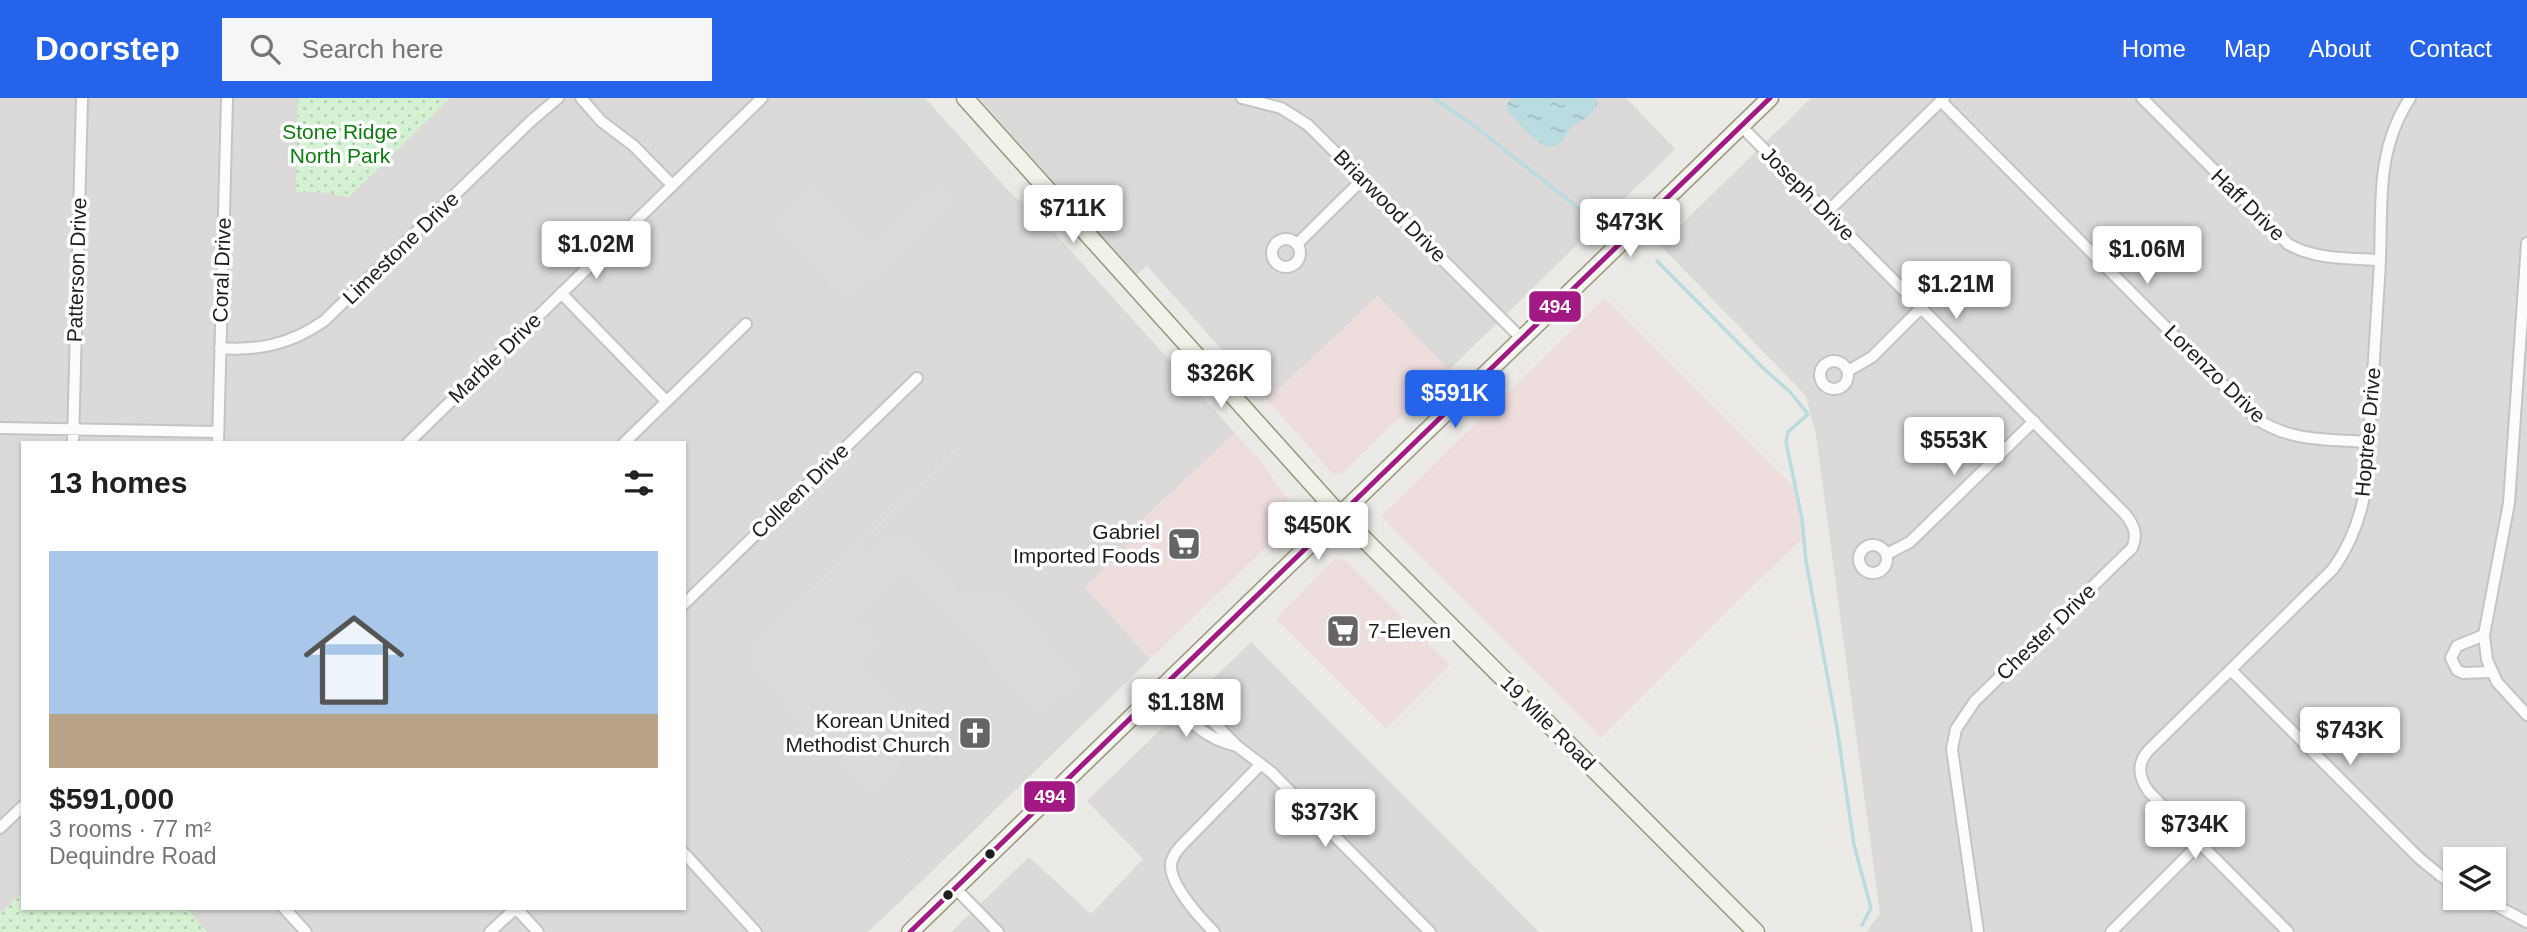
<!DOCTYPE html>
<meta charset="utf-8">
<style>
body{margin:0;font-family:Arial,sans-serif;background:#f6f6f6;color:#202124;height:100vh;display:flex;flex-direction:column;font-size:26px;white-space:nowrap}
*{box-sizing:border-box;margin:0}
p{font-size:23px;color:#757577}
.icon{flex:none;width:38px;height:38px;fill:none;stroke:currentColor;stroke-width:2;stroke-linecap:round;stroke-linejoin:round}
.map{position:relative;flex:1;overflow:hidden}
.drawer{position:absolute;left:21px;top:343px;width:665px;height:469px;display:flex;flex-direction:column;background:#fff;border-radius:0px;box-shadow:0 2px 5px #0004}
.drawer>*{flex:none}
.buttons{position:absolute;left:2443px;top:749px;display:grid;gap:14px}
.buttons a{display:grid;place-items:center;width:63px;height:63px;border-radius:0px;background:#fff;box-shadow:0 2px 5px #0004;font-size:35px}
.price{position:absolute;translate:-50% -60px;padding:0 16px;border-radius:7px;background:#fff;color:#222;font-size:23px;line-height:46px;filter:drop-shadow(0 2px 4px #0008)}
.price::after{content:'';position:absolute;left:50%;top:42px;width:21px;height:16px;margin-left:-10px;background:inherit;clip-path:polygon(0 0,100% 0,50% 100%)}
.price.active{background:#2563eb;color:#fff}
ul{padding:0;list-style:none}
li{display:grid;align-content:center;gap:14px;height:371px;padding:0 28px}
li span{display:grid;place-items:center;height:217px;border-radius:0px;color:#555}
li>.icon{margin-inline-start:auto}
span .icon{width:126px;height:126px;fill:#fffc;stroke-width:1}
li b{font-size:30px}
h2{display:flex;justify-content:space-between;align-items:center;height:84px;padding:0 28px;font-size:30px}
header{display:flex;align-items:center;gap:42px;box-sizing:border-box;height:98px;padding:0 35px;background:#2563eb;color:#fff}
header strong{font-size:33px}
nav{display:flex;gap:38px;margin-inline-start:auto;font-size:24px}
.search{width:490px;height:63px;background:#f6f6f6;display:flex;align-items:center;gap:18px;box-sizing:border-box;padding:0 24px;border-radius:0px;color:#757577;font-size:26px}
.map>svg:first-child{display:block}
</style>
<header>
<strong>Doorstep</strong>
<div class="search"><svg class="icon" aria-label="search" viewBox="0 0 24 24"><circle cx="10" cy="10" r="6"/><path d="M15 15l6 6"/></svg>Search here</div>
<nav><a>Home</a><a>Map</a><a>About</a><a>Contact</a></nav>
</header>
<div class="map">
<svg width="2527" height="834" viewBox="0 0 2527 834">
<defs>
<pattern id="park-dots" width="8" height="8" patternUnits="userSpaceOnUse" patternTransform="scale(1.75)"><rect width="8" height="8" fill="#d4f2d2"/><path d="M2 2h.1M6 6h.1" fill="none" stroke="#b6cfb4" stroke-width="1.8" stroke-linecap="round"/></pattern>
<pattern id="water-ripples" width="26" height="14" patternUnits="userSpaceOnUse" patternTransform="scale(1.75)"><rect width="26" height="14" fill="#badbe0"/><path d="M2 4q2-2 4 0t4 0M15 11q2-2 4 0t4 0" fill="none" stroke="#9fbcc0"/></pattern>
</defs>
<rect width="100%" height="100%" fill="#eceae7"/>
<path fill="#dbdad8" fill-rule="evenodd" d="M 0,0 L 871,0 L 748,118 L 853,233 L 1005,89 L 1015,99 L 1033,111 L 1235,335 L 1141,423 L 1146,430 L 1085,489 L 958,350 L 729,572 L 925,780 L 868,834 L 207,834 L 186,810 L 684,810 L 684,345 L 23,345 L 23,794 L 0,816 Z
M 979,0 L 1626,0 L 1675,51 L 1449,272 L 1378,198 L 1267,302 L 1147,168 L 1136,177 Z
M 1811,0 L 2527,0 L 2527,834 L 1866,834 L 1880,816 L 1816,337 L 1806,298 L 1660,147 ZM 2455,761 L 2494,761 L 2494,800 L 2455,800 Z
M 1251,544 L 1539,834 L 951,834 L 1029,759 L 1091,816 L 1143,761 L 1087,703 Z"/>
<path fill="#edd" d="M 1378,198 L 1449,272 L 1342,375 L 1333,376 L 1267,302 Z
M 1605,200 L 1795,390 L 1804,439 L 1733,507 L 1601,640 L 1381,418 Z
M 1235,335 L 1258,360 L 1295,411 L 1296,420 L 1150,561 L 1085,489 L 1145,430 L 1141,424 Z
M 1334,461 L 1345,462 L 1450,567 L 1386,631 L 1276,521 Z"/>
<path fill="#dadad8" d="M 871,0 L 925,0 L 1005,89 L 853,233 L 748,118 Z
M 959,350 L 1150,561 L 925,780 L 729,572 Z"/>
<path fill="url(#park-dots)" d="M 298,0 L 450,0 L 349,99 L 320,94 L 296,94 Z
M 23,794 L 23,810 L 186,810 L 207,834 L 0,834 L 0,816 Z"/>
<path fill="#dcdbda" d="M 812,84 L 872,147 L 937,85 L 955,103 L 854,200 L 845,203 L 770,125 Z
M 908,433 L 959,493 L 1008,497 L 1084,581 L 1041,619 L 907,476 L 852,525 L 857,530 L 863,523 L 880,544 L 860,562 L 910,620 L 900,631 L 899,672 L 869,699 L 747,567 L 756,559 L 751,554 L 859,451 L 865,455 L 881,440 L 890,436 L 900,438 Z"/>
<path fill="url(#water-ripples)" d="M 1515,0 L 1595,0 L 1598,5 C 1593,18 1584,20 1574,27 C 1567,33 1564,44 1556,48 C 1541,54 1518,23 1508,14 L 1506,9 L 1509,2 Z"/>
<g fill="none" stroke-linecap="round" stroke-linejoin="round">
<path stroke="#badbe0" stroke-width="3.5" d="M 1434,0 L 1477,30 L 1591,120
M 1657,163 L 1762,269 L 1790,294 L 1808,316 L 1788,334 L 1786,344 L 1802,421 L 1806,463 L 1837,630 L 1854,747 L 1871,810 L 1862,827"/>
<defs>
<path id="minor" d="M 581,0 L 601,23 L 634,48 L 672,87
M 1242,0 L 1281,10 L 1308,27 L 1522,241
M 2142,0 L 2288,146 C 2316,162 2349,160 2380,162
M 1941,3 L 2257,321 C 2291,344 2329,341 2368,344
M 1741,28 L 2125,416 C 2134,427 2138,437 2132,450 L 1975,603 L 1956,631 L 1952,651 L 1978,834
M 1827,114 L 1944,0
M1272 155a14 14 0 1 1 28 0a14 14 0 1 1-28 0Z
M 2527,145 L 2509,405 L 2484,537 L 2487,562 L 2497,584 L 2527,617
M 1297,146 L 1363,81
M 561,195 L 666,303
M 220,250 C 259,253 291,246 324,223 L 531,23 L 558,0
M1820 277a14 14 0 1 1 28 0a14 14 0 1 1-28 0Z
M 1848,273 L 1872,259 L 1921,210
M 0,330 L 218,334
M 73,345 L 82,0
M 218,345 L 227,0
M 408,345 L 762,0
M 624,345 L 746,226
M1859 461a14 14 0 1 1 28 0a14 14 0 1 1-28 0Z
M 1887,456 L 1910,444 L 2034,323
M 684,506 L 917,280
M 2484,537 L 2457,548 L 2451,560 L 2457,572 L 2463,575 L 2492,574
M 2231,572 L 2419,760 L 2441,778 L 2455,786
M 1171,581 L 1237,648 L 1271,674 L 1430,834
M 1160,592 C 1185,617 1200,640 1237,648
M 0,730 L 23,708
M 684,755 L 756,834
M 955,790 L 998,834
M 2482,800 L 2527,824
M 284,810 L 306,834
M 516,810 L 538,834
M 490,834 L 516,810
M 1214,834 C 1200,820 1171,788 1171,768 C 1171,760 1176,754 1181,748 L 1261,666
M 2111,834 L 2200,745
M 2288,834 L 2149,694 C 2139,680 2136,667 2148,653 L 2333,471 C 2351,446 2361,419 2366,388 C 2370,319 2375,250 2379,181 C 2384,116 2372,58 2410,0"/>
<path id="secondary" d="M 965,0 L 1340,417 L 1756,834
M 910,834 L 1770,0"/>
</defs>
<use href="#minor" stroke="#c5c4c3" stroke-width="14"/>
<use href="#secondary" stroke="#96967e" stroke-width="19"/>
<use href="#minor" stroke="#fcfcfb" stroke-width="10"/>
<use href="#secondary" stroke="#f3f2ea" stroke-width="16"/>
<defs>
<path id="bus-1" d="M 910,834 L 1770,0"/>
</defs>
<use href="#bus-1" stroke="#fff" stroke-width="10"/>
<use href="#bus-1" stroke="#a31984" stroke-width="5"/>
</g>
<defs>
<symbol id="supermarket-square" viewBox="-11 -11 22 22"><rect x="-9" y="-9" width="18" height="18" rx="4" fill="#666564" stroke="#fff"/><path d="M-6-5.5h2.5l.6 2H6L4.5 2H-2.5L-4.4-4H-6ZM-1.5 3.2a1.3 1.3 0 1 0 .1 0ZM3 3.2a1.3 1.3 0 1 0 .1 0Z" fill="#fff"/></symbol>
<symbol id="church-square" viewBox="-11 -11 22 22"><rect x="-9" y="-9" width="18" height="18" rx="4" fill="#666564" stroke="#fff"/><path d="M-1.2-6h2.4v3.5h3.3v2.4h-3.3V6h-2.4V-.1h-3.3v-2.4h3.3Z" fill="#fff"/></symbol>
</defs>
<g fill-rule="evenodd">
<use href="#supermarket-square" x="1165" y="427" width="38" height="38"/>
<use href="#supermarket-square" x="1324" y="514" width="38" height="38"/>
<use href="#church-square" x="956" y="616" width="38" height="38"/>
</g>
<g fill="#1e1e1e" stroke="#fff" stroke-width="2.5">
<circle cx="990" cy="756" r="6"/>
<circle cx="948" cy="797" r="6"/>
</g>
<g text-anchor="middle" stroke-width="7" stroke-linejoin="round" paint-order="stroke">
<g font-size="21" fill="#0c7c0c" stroke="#fff">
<text x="340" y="41">Stone Ridge<tspan x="340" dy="24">North Park</tspan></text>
</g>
<g font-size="21" fill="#1e1e1e" stroke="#fff">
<text transform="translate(1808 96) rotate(45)" y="7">Joseph Drive</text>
<text transform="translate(2248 107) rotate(44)" y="7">Haff Drive</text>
<text transform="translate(1390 108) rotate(45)" y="7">Briarwood Drive</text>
<text transform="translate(401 150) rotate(-44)" y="7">Limestone Drive</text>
<text transform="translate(77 172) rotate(-88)" y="7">Patterson Drive</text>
<text transform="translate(222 172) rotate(-88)" y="7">Coral Drive</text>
<text transform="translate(495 260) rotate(-44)" y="7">Marble Drive</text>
<text transform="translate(2215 276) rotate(44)" y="7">Lorenzo Drive</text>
<text transform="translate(2368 334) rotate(-85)" y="7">Hoptree Drive</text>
<text transform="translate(800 393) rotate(-44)" y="7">Colleen Drive</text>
<text transform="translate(2046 534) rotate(-44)" y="7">Chester Drive</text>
<text transform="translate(1548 625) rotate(45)" y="7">19 Mile Road</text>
</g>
<g font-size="21" fill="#1e1e1e" stroke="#fff" text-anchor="end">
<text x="1160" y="441">Gabriel<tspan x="1160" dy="24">Imported Foods</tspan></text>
<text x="1368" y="540" text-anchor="start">7-Eleven</text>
<text x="950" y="630">Korean United<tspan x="950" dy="24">Methodist Church</tspan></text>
</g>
</g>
<g stroke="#fff" stroke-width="2.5">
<rect x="1528" y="192" width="54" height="33" rx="7" fill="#a31984"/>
<rect x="1023" y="682" width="53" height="33" rx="7" fill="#a31984"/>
</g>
<g font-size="19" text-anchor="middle" font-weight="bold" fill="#fff">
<text x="1555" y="215">494</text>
<text x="1050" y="705">494</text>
</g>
</svg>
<div class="buttons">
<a><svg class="icon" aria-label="layers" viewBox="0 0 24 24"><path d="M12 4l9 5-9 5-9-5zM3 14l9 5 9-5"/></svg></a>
</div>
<b class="price" style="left:1073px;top:147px">$711K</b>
<b class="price" style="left:1630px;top:161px">$473K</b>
<b class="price" style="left:596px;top:183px">$1.02M</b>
<b class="price" style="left:2147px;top:188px">$1.06M</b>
<b class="price" style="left:1956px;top:223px">$1.21M</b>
<b class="price" style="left:1221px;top:312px">$326K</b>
<b class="price active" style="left:1455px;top:332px">$591K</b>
<b class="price" style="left:1954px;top:379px">$553K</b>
<b class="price" style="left:1318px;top:464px">$450K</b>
<b class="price" style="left:1186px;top:641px">$1.18M</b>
<b class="price" style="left:2350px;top:669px">$743K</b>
<b class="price" style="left:1325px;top:751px">$373K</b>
<b class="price" style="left:2195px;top:763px">$734K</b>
<section class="drawer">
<h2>13 homes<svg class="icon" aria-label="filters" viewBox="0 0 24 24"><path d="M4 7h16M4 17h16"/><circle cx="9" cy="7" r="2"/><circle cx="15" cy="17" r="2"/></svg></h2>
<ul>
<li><span style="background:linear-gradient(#a9c7e8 75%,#b9a48a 0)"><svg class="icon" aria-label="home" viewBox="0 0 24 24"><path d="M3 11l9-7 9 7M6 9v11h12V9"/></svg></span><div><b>$591,000</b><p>3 rooms · 77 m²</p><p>Dequindre Road</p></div></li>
</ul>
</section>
</div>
